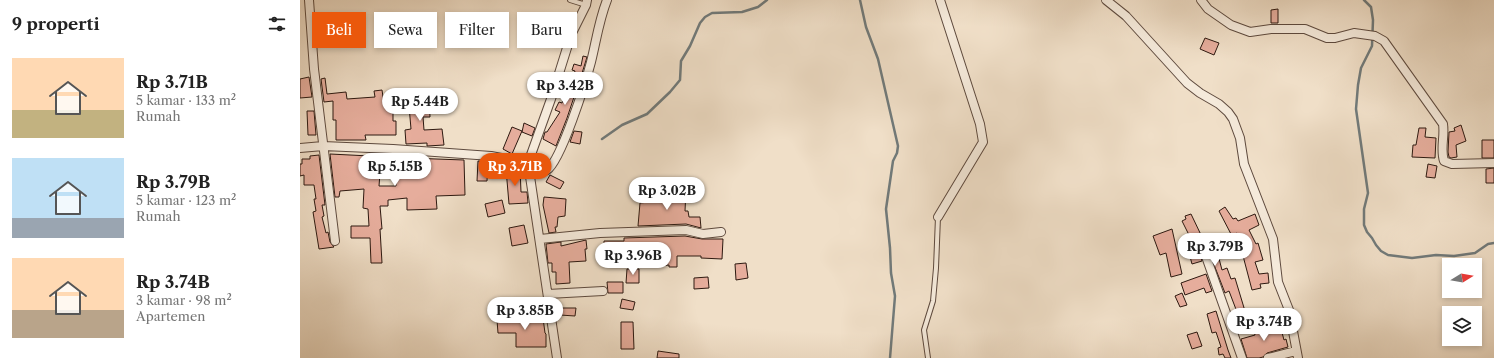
<!DOCTYPE html>
<html lang="id">
<meta charset="utf-8">
<style>
body{margin:0;font-family:"Libre Caslon Text",serif;background:#f2f2f2;color:#222;height:100vh;display:flex;flex-direction:column;font-size:15px;white-space:nowrap}
*{box-sizing:border-box;margin:0}
p{font-size:13px;color:#767676}
.icon{flex:none;width:22px;height:22px;fill:none;stroke:currentColor;stroke-width:2;stroke-linecap:round;stroke-linejoin:round}
.map{position:relative;flex:1;overflow:hidden}
.side{display:flex;flex-direction:column;background:#fff;width:300px}
.side>*{flex:none}
.top-card{position:absolute;left:12px;top:12px;width:380px;height:36px;display:flex;gap:8px}
.needle{width:26px;rotate:79deg}
.buttons{position:absolute;left:1142px;top:258px;display:grid;gap:8px}
.buttons a{display:grid;place-items:center;width:40px;height:40px;border-radius:0px;background:#fff;box-shadow:0 2px 6px #0003;font-size:20px}
.price{position:absolute;translate:-50% -34px;padding:0 9px;border-radius:14px;background:#fff;color:#222;font-size:13px;line-height:26px;filter:drop-shadow(0 1px 2px #0008)}
.price::after{content:'';position:absolute;left:50%;top:24px;width:12px;height:9px;margin-left:-6px;background:inherit;clip-path:polygon(0 0,100% 0,50% 100%)}
.price.on{background:#ea580c;color:#fff}
ul{padding:0;list-style:none}
li{display:flex;align-items:center;gap:12px;height:100px;padding:0 12px}
li span{display:grid;place-items:center;flex:none;width:112px;height:80px;border-radius:0px;color:#555}
li>.icon{margin-inline-start:auto}
span .icon{width:48px;height:48px;fill:#fffc;stroke-width:1}
li b{font-size:17px}
h2{display:flex;justify-content:space-between;align-items:center;height:48px;padding:0 12px;font-size:17px}
.pill{padding:0 14px;border-radius:0px;background:#fff;box-shadow:0 2px 6px #0003;font-size:14px;line-height:36px}
.pill.on{background:#ea580c;color:#fff}
main{display:flex;flex:1;min-height:0}
.map>svg:first-child{display:block}
</style>
<main>
<section class="side">
<h2>9 properti<svg class="icon" aria-label="filters" viewBox="0 0 24 24"><path d="M4 7h16M4 17h16"/><circle cx="9" cy="7" r="2"/><circle cx="15" cy="17" r="2"/></svg></h2>
<ul>
<li><span style="background:linear-gradient(#ffd9b3 65%,#c2b280 0)"><svg class="icon" aria-label="home" viewBox="0 0 24 24"><path d="M3 11l9-7 9 7M6 9v11h12V9"/></svg></span><div><b>Rp 3.71B</b><p>5 kamar · 133 m²</p><p>Rumah</p></div></li>
<li><span style="background:linear-gradient(#bfe0f5 75%,#9aa5b1 0)"><svg class="icon" aria-label="home" viewBox="0 0 24 24"><path d="M3 11l9-7 9 7M6 9v11h12V9"/></svg></span><div><b>Rp 3.79B</b><p>5 kamar · 123 m²</p><p>Rumah</p></div></li>
<li><span style="background:linear-gradient(#ffd9b3 65%,#b9a48a 0)"><svg class="icon" aria-label="home" viewBox="0 0 24 24"><path d="M3 11l9-7 9 7M6 9v11h12V9"/></svg></span><div><b>Rp 3.74B</b><p>3 kamar · 98 m²</p><p>Apartemen</p></div></li>
</ul>
</section>
<div class="map">
<svg width="1194" height="358" viewBox="0 0 1194 358">
<rect width="100%" height="100%" fill="#f0dfc8"/>
<filter id="stains"><feTurbulence type="fractalNoise" baseFrequency=".005" numOctaves="4"/><feColorMatrix values="0 0 0 0 .2 0 0 0 0 .09 0 0 0 0 .02 0 0 0 .5 -.17"/></filter>
<radialGradient id="worn" r=".72"><stop offset=".6" stop-color="#630" stop-opacity="0"/><stop offset="1" stop-color="#630" stop-opacity=".3"/></radialGradient>
<g fill="none" stroke-linecap="round" stroke-linejoin="round">
<path stroke="#717a7a" stroke-width="2.5" d="M 560,0 L 566,27 L 578,59 L 598,146 L 597,153 L 593,161 L 586,209 L 590,248 L 591,273 L 595,296 L 590,358
M 1064,0 L 1071,7 L 1073,20 L 1072,46 L 1061,68 L 1058,85 L 1056,109 L 1068,193 L 1064,209 L 1064,225 L 1067,232 L 1072,238 L 1076,245 L 1081,251 L 1088,255 L 1112,258 L 1136,255 L 1154,256 L 1175,253 L 1188,244 L 1194,243
M 302,139 L 322,125 L 347,114 L 370,92 L 380,80 L 381,61 L 390,46 L 400,23 L 405,17 L 412,13 L 442,12 L 458,7 L 467,0"/>
</g>
<path fill="#e6ad9c" stroke="#2d1910" fill-rule="evenodd" d="M 978,9 L 978,23 L 971,23 L 971,10 Z
M 905,38 L 919,43 L 914,55 L 900,49 Z
M 283,56 L 287,57 L 283,70 L 267,118 L 256,146 L 243,139 L 245,132 L 247,132 L 260,112 L 255,110 L 259,102 L 262,103 L 268,83 L 271,84 L 275,71 L 272,70 L 274,64 L 281,66 Z
M 9,77 L 12,97 L 0,98 L 0,79 Z
M 25,78 L 27,94 L 46,92 L 47,99 L 75,97 L 74,91 L 82,90 L 84,104 L 93,104 L 93,121 L 96,121 L 96,135 L 65,135 L 66,140 L 36,140 L 36,120 L 33,120 L 33,101 L 24,102 L 21,79 Z
M 129,95 L 130,117 L 123,117 L 124,130 L 142,129 L 144,145 L 127,146 L 127,143 L 106,144 L 105,130 L 111,129 L 109,106 L 98,107 L 97,97 Z
M 7,111 L 14,111 L 16,135 L 8,135 Z
M 224,123 L 235,128 L 232,136 L 222,132 Z
M 1161,125 L 1166,141 L 1156,145 L 1157,157 L 1151,158 L 1149,157 L 1148,152 L 1149,132 L 1155,131 L 1154,128 Z
M 212,127 L 222,131 L 212,154 L 203,149 Z
M 1119,128 L 1126,128 L 1125,137 L 1136,138 L 1135,158 L 1112,157 L 1113,145 L 1116,145 Z
M 274,131 L 282,132 L 280,144 L 270,142 Z
M 1182,140 L 1194,140 L 1194,158 L 1182,158 Z
M 30,154 L 70,156 L 70,157 L 85,157 L 85,159 L 109,159 L 109,158 L 164,160 L 165,195 L 136,196 L 137,209 L 107,210 L 107,198 L 88,200 L 88,206 L 80,206 L 82,229 L 80,229 L 82,263 L 71,263 L 70,238 L 51,238 L 51,226 L 69,226 L 68,209 L 63,208 L 64,189 L 40,191 L 39,197 L 35,197 ZM 95,172 L 96,186 L 79,186 L 80,173 Z
M 19,155 L 25,205 L 22,205 L 24,216 L 22,217 L 26,233 L 28,232 L 30,242 L 34,247 L 19,249 L 13,212 L 16,211 L 14,199 L 16,199 L 14,185 L 4,185 L 4,175 L 0,176 L 0,164 L 2,164 L 2,159 L 10,159 L 10,156 Z
M 178,161 L 188,162 L 187,181 L 177,181 Z
M 1128,164 L 1137,166 L 1135,178 L 1126,177 Z
M 220,168 L 221,192 L 227,192 L 228,203 L 209,204 L 206,169 Z
M 1194,168 L 1194,183 L 1186,183 L 1186,169 Z
M 250,175 L 264,182 L 260,189 L 246,182 Z
M 365,187 L 371,187 L 372,189 L 386,190 L 385,211 L 388,211 L 389,217 L 400,217 L 401,228 L 386,224 L 338,226 L 340,203 L 366,200 Z
M 244,197 L 266,199 L 265,216 L 258,217 L 257,227 L 255,227 L 256,232 L 249,233 L 243,205 Z
M 202,200 L 205,213 L 188,217 L 185,204 Z
M 925,207 L 933,219 L 936,218 L 938,221 L 955,214 L 959,225 L 949,230 L 956,244 L 958,243 L 963,260 L 955,262 L 959,274 L 968,273 L 969,283 L 960,284 L 961,288 L 952,290 L 937,233 L 932,236 L 919,211 Z
M 891,214 L 902,237 L 909,235 L 916,251 L 917,251 L 922,270 L 927,268 L 931,279 L 935,278 L 948,321 L 936,324 L 932,313 L 937,312 L 929,291 L 925,293 L 906,244 L 901,243 L 898,247 L 902,261 L 892,264 L 888,249 L 895,247 L 882,221 L 886,219 L 885,216 Z
M 224,225 L 228,243 L 212,246 L 209,228 Z
M 872,229 L 882,274 L 871,277 L 866,253 L 860,255 L 853,236 Z
M 385,236 L 402,239 L 423,239 L 422,259 L 401,258 L 401,256 L 377,256 L 377,267 L 369,267 L 369,265 L 352,267 L 351,255 L 350,255 L 350,249 L 336,248 L 312,250 L 312,257 L 304,257 L 304,241 L 324,241 L 324,238 Z
M 286,240 L 287,249 L 285,249 L 286,261 L 269,262 L 270,283 L 256,284 L 256,272 L 252,272 L 252,263 L 248,263 L 246,244 L 261,242 L 261,246 Z
M 446,263 L 448,278 L 436,280 L 435,264 Z
M 327,269 L 339,269 L 339,283 L 326,283 Z
M 906,274 L 912,291 L 906,293 L 904,288 L 885,295 L 881,283 Z
M 408,277 L 409,288 L 394,289 L 394,278 Z
M 307,282 L 323,282 L 323,293 L 308,293 Z
M 882,293 L 887,305 L 880,307 L 875,296 Z
M 322,299 L 335,302 L 333,310 L 320,308 Z
M 260,308 L 276,308 L 275,316 L 260,315 Z
M 916,311 L 928,350 L 931,358 L 925,358 L 923,354 L 919,355 L 918,348 L 921,347 L 916,332 L 912,333 L 907,314 Z
M 243,318 L 245,333 L 246,334 L 246,347 L 216,347 L 216,333 L 198,333 L 197,320 Z
M 321,322 L 333,322 L 334,349 L 321,349 Z
M 960,323 L 962,330 L 980,325 L 984,340 L 986,339 L 988,347 L 967,353 L 963,357 L 959,358 L 947,358 L 941,339 L 955,335 L 953,325 Z
M 897,332 L 902,346 L 892,349 L 887,335 Z
M 358,351 L 379,354 L 379,358 L 357,358 Z"/>
<g fill="none" stroke-linecap="round" stroke-linejoin="round">
<defs>
<path id="lane" d="M 270,0 L 286,5
M 628,358 L 624,330 L 633,301 L 636,268 L 638,217"/>
<path id="street" d="M 9,0 L 14,69 L 35,241
M 806,0 L 826,16 L 887,83 L 900,93 L 919,104 L 928,112 L 933,119 L 940,138 L 944,164 L 973,239 L 978,282 L 989,310 L 998,358
M 901,0 L 908,9 L 931,25 L 950,32 L 971,29 L 1005,29 L 1027,38 L 1035,38 L 1054,33 L 1075,36 L 1084,41 L 1143,124 C 1145,136 1140,149 1144,161 L 1152,164 L 1194,163
M 0,148 L 23,146 L 93,149 L 191,156 L 228,163 L 241,172 C 243,171 245,171 247,170 C 261,161 286,81 291,62 C 296,42 299,20 307,0
M 638,217 L 683,142 L 680,124 L 640,0
M 240,239 L 300,233 L 386,230 L 403,234 L 421,232
M 903,248 L 942,358
M 248,294 L 303,291
M 257,358 L 228,163 L 251,99 L 271,35 L 286,5 L 287,0
M 968,358 L 996,351"/>
</defs>
<use href="#lane" stroke="#5e4a3e" stroke-width="6"/>
<use href="#street" stroke="#5e4a3e" stroke-width="10"/>
<use href="#lane" stroke="#f5eadb" stroke-width="4"/>
<use href="#street" stroke="#f5eadb" stroke-width="8"/>
</g>
<rect width="100%" height="100%" filter="url(#stains)"/>
<rect width="100%" height="100%" fill="url(#worn)"/>
</svg>
<div class="buttons">
<a><svg class="needle" viewBox="-14 -14 28 28"><path d="M0-13l5 13h-10z" fill="#e53935"/><path d="M0 13l5-13h-10z" fill="#767676"/></svg></a>
<a><svg class="icon" aria-label="layers" viewBox="0 0 24 24"><path d="M12 4l9 5-9 5-9-5zM3 14l9 5 9-5"/></svg></a>
</div>
<b class="price" style="left:265px;top:106px">Rp 3.42B</b>
<b class="price" style="left:120px;top:122px">Rp 5.44B</b>
<b class="price" style="left:95px;top:187px">Rp 5.15B</b>
<b class="price on" style="left:215px;top:187px">Rp 3.71B</b>
<b class="price" style="left:367px;top:211px">Rp 3.02B</b>
<b class="price" style="left:915px;top:267px">Rp 3.79B</b>
<b class="price" style="left:333px;top:276px">Rp 3.96B</b>
<b class="price" style="left:225px;top:331px">Rp 3.85B</b>
<b class="price" style="left:964px;top:342px">Rp 3.74B</b>
<div class="top-card">
<a class="pill on">Beli</a>
<a class="pill">Sewa</a>
<a class="pill">Filter</a>
<a class="pill">Baru</a>
</div>
</div>
</main>
